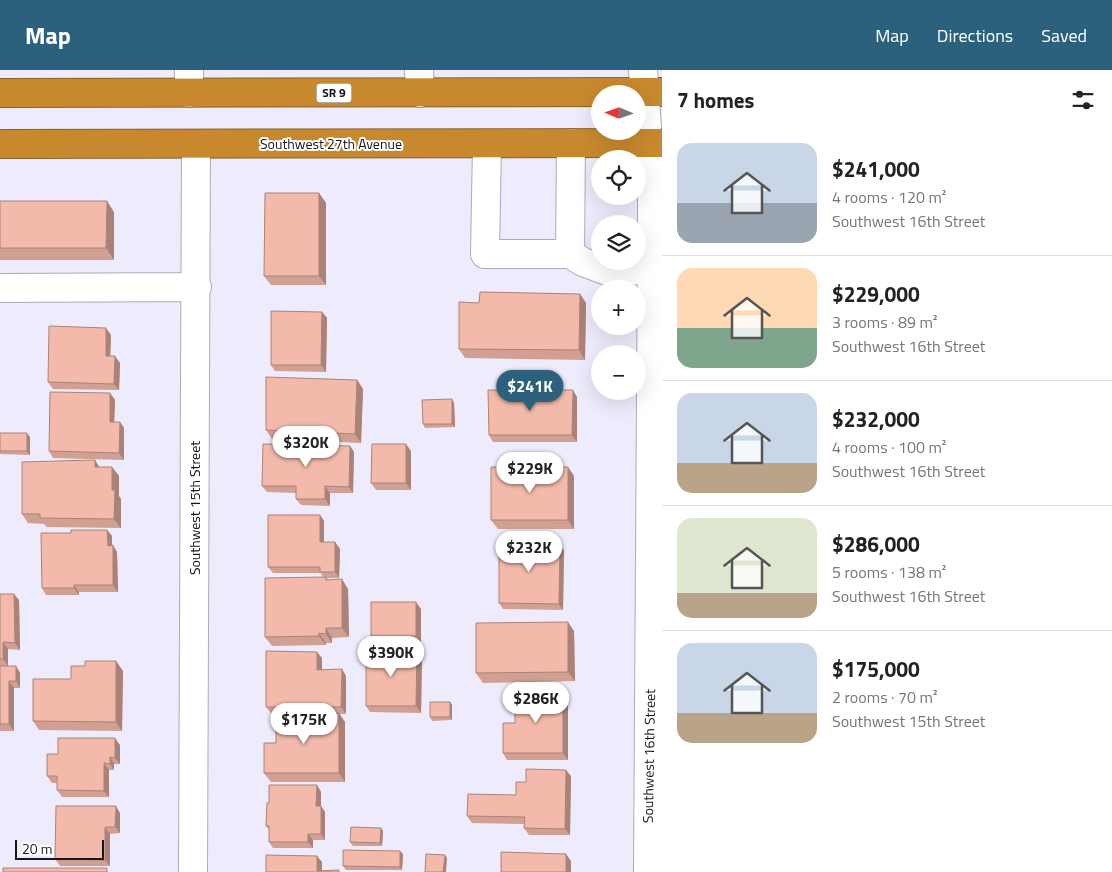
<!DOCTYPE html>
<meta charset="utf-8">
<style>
body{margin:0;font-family:"Titillium Web",sans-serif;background:#f6f6f6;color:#222;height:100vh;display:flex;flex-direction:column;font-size:19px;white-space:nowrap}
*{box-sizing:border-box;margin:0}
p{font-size:16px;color:#767676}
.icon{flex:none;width:28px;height:28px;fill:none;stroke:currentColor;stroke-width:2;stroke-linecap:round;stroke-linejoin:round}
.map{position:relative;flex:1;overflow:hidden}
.details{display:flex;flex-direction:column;background:#fff;width:450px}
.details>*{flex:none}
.needle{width:32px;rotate:272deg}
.buttons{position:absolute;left:591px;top:15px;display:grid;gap:10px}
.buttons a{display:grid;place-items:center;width:55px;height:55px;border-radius:50%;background:#fff;box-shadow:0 5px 20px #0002;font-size:25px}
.scale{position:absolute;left:15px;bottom:12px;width:89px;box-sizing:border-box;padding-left:5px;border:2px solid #17161c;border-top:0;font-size:14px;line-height:18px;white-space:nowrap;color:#17161c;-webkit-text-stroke:4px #fff;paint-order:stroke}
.price{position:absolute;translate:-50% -42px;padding:0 11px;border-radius:18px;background:#fff;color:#222;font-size:16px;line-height:32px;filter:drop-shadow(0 1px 2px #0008)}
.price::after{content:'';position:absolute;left:50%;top:30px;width:15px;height:11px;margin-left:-8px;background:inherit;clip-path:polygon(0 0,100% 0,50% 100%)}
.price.selected{background:#2c617d;color:#fff}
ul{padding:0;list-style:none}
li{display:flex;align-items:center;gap:15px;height:125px;padding:0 15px}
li+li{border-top:1px solid #e0e0e0}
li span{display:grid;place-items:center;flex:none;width:140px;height:100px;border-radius:15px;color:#555}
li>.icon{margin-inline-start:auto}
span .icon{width:60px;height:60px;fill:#fffc;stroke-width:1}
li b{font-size:21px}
h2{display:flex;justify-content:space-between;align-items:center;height:60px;padding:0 15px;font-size:21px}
header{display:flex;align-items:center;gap:30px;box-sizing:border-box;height:70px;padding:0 25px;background:#2c617d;color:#fff}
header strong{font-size:24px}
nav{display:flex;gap:28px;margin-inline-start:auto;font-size:18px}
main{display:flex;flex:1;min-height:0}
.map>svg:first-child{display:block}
</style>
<header>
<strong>Map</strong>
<nav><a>Map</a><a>Directions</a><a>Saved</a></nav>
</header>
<main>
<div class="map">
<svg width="662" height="802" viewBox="0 0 662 802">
<rect width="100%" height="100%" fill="#eeecfc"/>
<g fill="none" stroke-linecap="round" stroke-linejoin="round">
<defs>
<path id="minor" d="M 419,0 L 420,23
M 643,0 L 652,130 L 652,169 L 648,802
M 189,23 L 189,0
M 487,74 L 485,184 L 570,184 L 583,192 L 607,201 L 652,200
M 570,184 L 571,73
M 0,218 L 197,217
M 193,802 L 196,74"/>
<path id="highway" d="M 0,23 L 662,22
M 0,74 L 662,73"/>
</defs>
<use href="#minor" stroke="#adabba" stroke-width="30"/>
<use href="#highway" stroke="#8a6128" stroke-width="30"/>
<use href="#minor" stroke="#fff" stroke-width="28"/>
<use href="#highway" stroke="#c8892e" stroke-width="28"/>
</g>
<path fill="#d1a093" d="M 319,123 L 326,133 L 326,215 L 271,215 L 264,206 Z
M 0,131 L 114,142 L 114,190 L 0,190 Z
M 580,224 L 586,233 L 585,290 L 465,288 L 459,279 L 479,233 Z
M 322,242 L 327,248 L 326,302 L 275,301 L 271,295 Z
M 111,265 L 110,286 L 120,293 L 119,320 L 53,319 L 48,312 Z
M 357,310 L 363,319 L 361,373 L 272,369 L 266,360 Z
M 110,323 L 115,330 L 114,352 L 120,352 L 124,358 L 124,390 L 53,388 L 49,381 Z
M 577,327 L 577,372 L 493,372 L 489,365 Z
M 452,329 L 454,333 L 455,357 L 425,358 L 423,354 Z
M 0,363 L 30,367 L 30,385 L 0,384 Z
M 350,376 L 354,382 L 353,423 L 330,423 L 330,436 L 301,435 L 296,429 L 296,423 L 267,422 L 262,416 Z
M 411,381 L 411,420 L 376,420 L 371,413 Z
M 95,390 L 99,397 L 112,397 L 119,406 L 119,426 L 121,429 L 121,458 L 47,457 L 44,454 L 28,453 L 22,444 Z
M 574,406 L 574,459 L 498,459 L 491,450 Z
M 320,445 L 324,451 L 324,472 L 335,472 L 340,479 L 339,508 L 327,508 L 328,510 L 348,519 L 349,567 L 332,568 L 332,573 L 326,573 L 326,575 L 272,576 L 265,567 L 323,507 L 321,503 L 273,503 L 268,497 Z
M 107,460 L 112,466 L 112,475 L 117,482 L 118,522 L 79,522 L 79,525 L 46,525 L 42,518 L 71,463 Z
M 560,474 L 564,481 L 563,540 L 503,539 L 499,533 Z
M 0,524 L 19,530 L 20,580 L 8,579 L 8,596 L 0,596 Z
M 421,539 L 421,573 L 376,572 L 371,566 Z
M 574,561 L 575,611 L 483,613 L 476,603 Z
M 422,586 L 421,643 L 370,642 L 366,636 Z
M 322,588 L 322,600 L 346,606 L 346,644 L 339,644 L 345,652 L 345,712 L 271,712 L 264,703 L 276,673 L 314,643 L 271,643 L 266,637 Z
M 116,591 L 123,601 L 122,661 L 39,660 L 33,651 L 71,609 L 85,596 Z
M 0,596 L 16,596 L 20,603 L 20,618 L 14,618 L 14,661 L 0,661 Z
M 563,622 L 568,629 L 568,690 L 507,690 L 503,683 L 515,653 Z
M 450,632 L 452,635 L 452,650 L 432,651 L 430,647 Z
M 120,675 L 120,694 L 114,694 L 114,700 L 109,700 L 109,727 L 62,727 L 57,720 L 57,713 L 52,713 L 47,706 L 58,684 Z
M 571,706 L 570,765 L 529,765 L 524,758 L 524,754 L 472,753 L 467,746 L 516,725 L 526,712 Z
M 317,715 L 321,722 L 321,736 L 325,742 L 325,770 L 313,770 L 313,778 L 273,778 L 269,772 L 269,759 L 266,756 L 269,733 Z
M 120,743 L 120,763 L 110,764 L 110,796 L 60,796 L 55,789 Z
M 383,761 L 382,776 L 353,776 L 350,772 Z
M 400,781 L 403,784 L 402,800 L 346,800 L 343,796 Z"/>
<path fill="#aa8278" d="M 319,123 L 326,133 L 326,215 L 319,206 Z
M 107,131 L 114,142 L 114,190 L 106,178 Z
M 580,224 L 586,233 L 585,290 L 579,280 Z
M 322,242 L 327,248 L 326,302 L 321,295 Z
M 106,258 L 111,265 L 110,293 L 106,286 Z
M 115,286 L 120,293 L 119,320 L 114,314 Z
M 357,310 L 363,319 L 361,373 L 355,364 Z
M 573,320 L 577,327 L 577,372 L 572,365 Z
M 110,323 L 115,330 L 114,358 L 110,352 Z
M 452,329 L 454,333 L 455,357 L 452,354 Z
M 120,352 L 124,358 L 124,390 L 119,383 Z
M 27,363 L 30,367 L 30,385 L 27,381 Z
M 406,374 L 411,381 L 411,420 L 406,413 Z
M 350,376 L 354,382 L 353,423 L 349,417 Z
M 95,390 L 101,400 L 95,397 Z
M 112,397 L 119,406 L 119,426 L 121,429 L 121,458 L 114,449 L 112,420 Z
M 568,397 L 574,406 L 574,459 L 568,450 Z
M 325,416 L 330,423 L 330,436 L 325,429 Z
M 320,445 L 324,451 L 324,478 L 320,472 Z
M 107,460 L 112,466 L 112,482 L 108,476 Z
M 335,472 L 340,479 L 339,508 L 335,502 Z
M 560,474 L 564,481 L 563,540 L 559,534 Z
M 113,475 L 117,482 L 118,522 L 113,515 Z
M 342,509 L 348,519 L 349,567 L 342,558 Z
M 74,515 L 79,522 L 79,525 L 74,518 Z
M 14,524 L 19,530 L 20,580 L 15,573 Z
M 416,532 L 421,539 L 421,573 L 416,566 Z
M 568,552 L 574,561 L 575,611 L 568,602 Z
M 326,558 L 332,568 L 332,573 L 326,564 Z
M 319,563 L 326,573 L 326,575 L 319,566 Z
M 3,572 L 8,579 L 8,596 L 3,589 Z
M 417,580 L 422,586 L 421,643 L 416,636 Z
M 317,582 L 322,588 L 322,606 L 317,600 Z
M 116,591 L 123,601 L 122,661 L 116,652 Z
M 16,596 L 20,603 L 20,618 L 16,611 Z
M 342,599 L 346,606 L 346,644 L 341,637 Z
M 9,611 L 14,618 L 14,661 L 9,654 Z
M 563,622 L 568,629 L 568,690 L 563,683 Z
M 450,632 L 452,635 L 452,650 L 450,647 Z
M 339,643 L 345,652 L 345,712 L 339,703 Z
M 115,668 L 120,675 L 120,694 L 115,688 Z
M 110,687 L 114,694 L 114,700 L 110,694 Z
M 104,693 L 109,700 L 109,727 L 104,721 Z
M 566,700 L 571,706 L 570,765 L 565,759 Z
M 317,715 L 321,722 L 321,736 L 325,742 L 325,770 L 321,764 L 316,736 Z
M 116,736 L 120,743 L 120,763 L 115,757 Z
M 105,757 L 110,764 L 110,796 L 105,790 Z
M 381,758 L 383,761 L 382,776 L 380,773 Z
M 308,764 L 313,770 L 313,778 L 308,772 Z
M 400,781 L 403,784 L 402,800 L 400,797 Z
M 566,784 L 571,791 L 571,802 L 566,802 Z
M 445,785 L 447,788 L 446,802 L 443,802 Z
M 317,786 L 322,792 L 322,802 L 317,801 Z"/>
<path fill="#f3baab" stroke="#aa8278" d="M 265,123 L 319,123 L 319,206 L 264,206 Z
M 0,131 L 107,131 L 106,178 L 0,178 Z
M 480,222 L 580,224 L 579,280 L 459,279 L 459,232 L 479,233 Z
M 271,241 L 322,242 L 321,295 L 271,295 Z
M 49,256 L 106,258 L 106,286 L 115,286 L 114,314 L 48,312 Z
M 266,307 L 357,310 L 355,364 L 266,360 Z
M 488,320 L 573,320 L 572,365 L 489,365 Z
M 50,322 L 110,323 L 110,352 L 120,352 L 119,383 L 49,381 Z
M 452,329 L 452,354 L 423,354 L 422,330 Z
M 0,363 L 27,363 L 27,381 L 0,381 Z
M 263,374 L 350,376 L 349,417 L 325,416 L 325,429 L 296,429 L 296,416 L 262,416 Z
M 372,374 L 406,374 L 406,413 L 371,413 Z
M 95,390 L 95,397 L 112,397 L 112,420 L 115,420 L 114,449 L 40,448 L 40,444 L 22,444 L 22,392 Z
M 491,397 L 568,397 L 568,450 L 491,450 Z
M 268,445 L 320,445 L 320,472 L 335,472 L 335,502 L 320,502 L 320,497 L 268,497 Z
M 71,460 L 107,460 L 108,476 L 113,475 L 113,515 L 74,515 L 74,518 L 42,518 L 41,463 L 71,463 Z
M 499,473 L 560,474 L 559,534 L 499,533 Z
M 326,507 L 326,510 L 342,509 L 342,558 L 326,558 L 326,564 L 319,563 L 319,566 L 265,567 L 265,508 Z
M 0,524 L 14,524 L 15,573 L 3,572 L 3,589 L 0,589 Z
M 371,532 L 416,532 L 416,566 L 371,566 Z
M 568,552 L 568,602 L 476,603 L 476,553 Z
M 366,579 L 417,580 L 416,636 L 366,636 Z
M 266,581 L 317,582 L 317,600 L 342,599 L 341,637 L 266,637 Z
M 85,591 L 116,591 L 116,652 L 33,651 L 33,609 L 71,609 L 71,596 L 85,596 Z
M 0,596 L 16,596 L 16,611 L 9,611 L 9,654 L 0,654 Z
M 515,622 L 563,622 L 563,683 L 503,683 L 503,653 L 515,653 Z
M 430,632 L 450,632 L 450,647 L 430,647 Z
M 339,643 L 339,703 L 264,703 L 264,673 L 276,673 L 276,644 Z
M 58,668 L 115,668 L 115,688 L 110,687 L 110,694 L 104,693 L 104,721 L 57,720 L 57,706 L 47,706 L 47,684 L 58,684 Z
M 526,699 L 566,700 L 565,759 L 524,758 L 525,747 L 467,746 L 468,724 L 516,725 L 516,712 L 526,712 Z
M 269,715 L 317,715 L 316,736 L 321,736 L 321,764 L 308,764 L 308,772 L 269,772 L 269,756 L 266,756 L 267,733 L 269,733 Z
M 56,736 L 116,736 L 115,757 L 105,757 L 105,790 L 55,789 Z
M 351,757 L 381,758 L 380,773 L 350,772 Z
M 343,780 L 400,781 L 400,797 L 343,796 Z
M 501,782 L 566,784 L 566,802 L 501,802 Z
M 426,784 L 445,785 L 443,802 L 425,802 Z
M 266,785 L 317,786 L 317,801 L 339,800 L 339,802 L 266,802 Z
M 3,798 L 107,798 L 107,802 L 3,802 Z"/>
<g text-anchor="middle" stroke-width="4" stroke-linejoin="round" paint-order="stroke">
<rect fill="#fff" stroke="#5d5c60" stroke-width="1" x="316.5" y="13.5" width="35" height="19" rx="4"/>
<g font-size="12" font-weight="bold" fill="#17161c">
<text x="334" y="27">SR 9</text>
</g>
<g font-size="14" fill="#17161c" stroke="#fff">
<text x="331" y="79">Southwest 27th Avenue</text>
<text transform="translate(195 438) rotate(-90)" y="5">Southwest 15th Street</text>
<text transform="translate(649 686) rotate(-89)" y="5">Southwest 16th Street</text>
</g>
</g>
</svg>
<div class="buttons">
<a><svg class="needle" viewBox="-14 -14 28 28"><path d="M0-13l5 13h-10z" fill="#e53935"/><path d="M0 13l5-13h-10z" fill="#767676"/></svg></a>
<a><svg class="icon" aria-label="locate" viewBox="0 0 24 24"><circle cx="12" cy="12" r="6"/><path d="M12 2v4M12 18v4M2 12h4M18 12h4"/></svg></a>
<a><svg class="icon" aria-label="layers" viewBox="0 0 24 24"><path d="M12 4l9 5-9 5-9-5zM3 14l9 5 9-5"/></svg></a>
<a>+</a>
<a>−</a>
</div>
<div class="scale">20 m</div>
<b class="price selected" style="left:530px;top:342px">$241K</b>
<b class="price" style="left:306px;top:398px">$320K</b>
<b class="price" style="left:530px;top:424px">$229K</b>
<b class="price" style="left:529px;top:503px">$232K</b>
<b class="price" style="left:391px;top:608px">$390K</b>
<b class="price" style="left:536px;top:654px">$286K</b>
<b class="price" style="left:304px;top:675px">$175K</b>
</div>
<section class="details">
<h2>7 homes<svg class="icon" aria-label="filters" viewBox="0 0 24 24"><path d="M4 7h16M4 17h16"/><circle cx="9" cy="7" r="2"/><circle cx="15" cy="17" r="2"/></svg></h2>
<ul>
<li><span style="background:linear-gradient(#c9d6e8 60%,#9aa5b1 0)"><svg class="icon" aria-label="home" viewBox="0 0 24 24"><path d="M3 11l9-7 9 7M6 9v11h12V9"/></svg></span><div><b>$241,000</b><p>4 rooms · 120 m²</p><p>Southwest 16th Street</p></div></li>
<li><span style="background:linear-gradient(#ffd9b3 60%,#7fa58c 0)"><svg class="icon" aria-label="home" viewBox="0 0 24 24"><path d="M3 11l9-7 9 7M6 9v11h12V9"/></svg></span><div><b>$229,000</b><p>3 rooms · 89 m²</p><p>Southwest 16th Street</p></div></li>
<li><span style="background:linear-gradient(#c9d6e8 70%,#b9a48a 0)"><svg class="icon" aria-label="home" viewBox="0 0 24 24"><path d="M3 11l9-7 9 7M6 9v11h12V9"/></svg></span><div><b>$232,000</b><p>4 rooms · 100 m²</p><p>Southwest 16th Street</p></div></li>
<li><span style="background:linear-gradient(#dfe7d0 75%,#b9a48a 0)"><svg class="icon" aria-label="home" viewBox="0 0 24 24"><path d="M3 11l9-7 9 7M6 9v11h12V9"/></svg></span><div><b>$286,000</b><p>5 rooms · 138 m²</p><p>Southwest 16th Street</p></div></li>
<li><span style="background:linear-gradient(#c9d6e8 70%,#b9a48a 0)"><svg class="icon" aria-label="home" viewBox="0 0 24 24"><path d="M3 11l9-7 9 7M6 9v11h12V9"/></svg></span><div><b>$175,000</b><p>2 rooms · 70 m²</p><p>Southwest 15th Street</p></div></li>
</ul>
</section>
</main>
